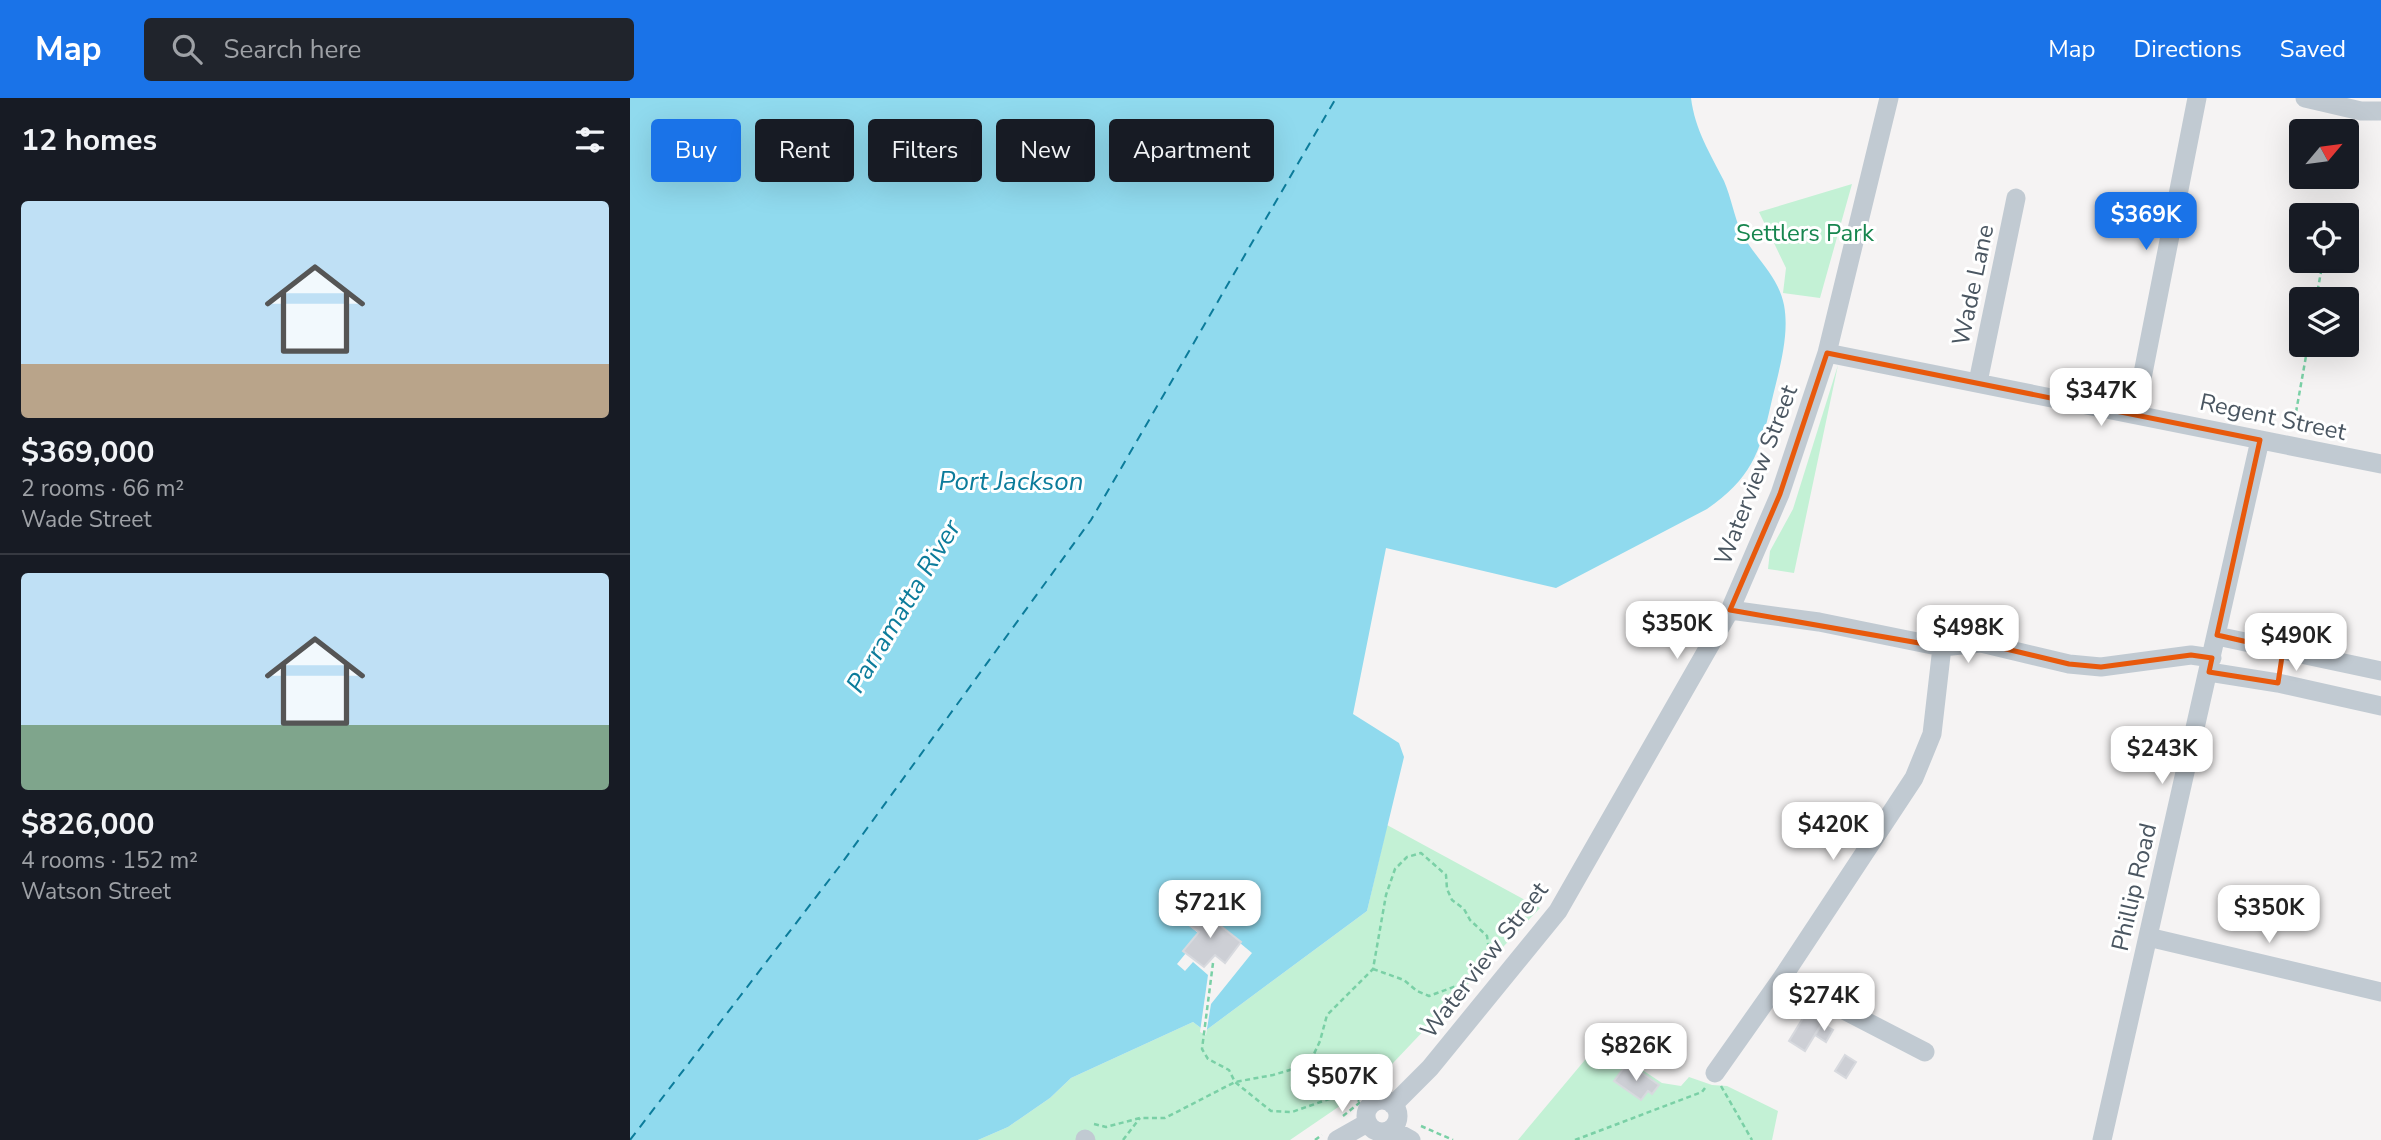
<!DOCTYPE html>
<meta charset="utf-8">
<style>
body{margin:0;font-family:"Nunito Sans",sans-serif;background:#20242c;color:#f1f3f6;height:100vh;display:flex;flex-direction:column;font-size:26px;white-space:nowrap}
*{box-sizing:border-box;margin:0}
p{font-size:23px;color:#9ea1a6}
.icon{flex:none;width:38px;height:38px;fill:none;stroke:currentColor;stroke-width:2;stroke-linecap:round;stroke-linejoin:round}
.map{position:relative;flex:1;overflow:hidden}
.drawer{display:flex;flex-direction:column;background:#171b24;width:630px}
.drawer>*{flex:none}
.top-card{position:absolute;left:21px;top:21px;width:665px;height:63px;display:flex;gap:14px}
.needle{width:46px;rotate:61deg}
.tools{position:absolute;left:1659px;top:21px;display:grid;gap:14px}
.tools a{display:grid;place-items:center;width:70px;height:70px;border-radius:7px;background:#171b24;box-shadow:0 7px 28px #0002;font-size:35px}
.price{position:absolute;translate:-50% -60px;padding:0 16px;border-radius:14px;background:#fff;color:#222;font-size:23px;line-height:46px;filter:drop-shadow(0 2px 4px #0008)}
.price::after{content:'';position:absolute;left:50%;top:42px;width:21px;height:16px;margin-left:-10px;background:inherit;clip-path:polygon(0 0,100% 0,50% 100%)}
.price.selected{background:#1a73e8;color:#fff}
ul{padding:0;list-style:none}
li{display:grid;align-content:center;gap:14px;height:371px;padding:0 21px}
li+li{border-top:2px solid #363941}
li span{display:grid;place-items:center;height:217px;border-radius:7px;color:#555}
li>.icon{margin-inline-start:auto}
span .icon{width:126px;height:126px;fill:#fffc;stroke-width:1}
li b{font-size:30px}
h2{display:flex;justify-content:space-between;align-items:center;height:84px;padding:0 21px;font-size:30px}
.pill{padding:0 24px;border-radius:7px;background:#171b24;box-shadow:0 7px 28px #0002;font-size:24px;line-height:63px}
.pill.selected{background:#1a73e8;color:#fff}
header{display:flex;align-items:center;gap:42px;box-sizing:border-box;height:98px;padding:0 35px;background:#1a73e8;color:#fff}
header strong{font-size:33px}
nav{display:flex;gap:38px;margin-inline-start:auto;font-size:24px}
.search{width:490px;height:63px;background:#20242c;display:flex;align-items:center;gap:18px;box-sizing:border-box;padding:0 24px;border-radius:7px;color:#9ea1a6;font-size:26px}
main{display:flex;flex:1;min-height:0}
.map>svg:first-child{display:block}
</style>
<header>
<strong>Map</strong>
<div class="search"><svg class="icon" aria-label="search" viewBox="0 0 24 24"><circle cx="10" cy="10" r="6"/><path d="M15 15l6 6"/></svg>Search here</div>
<nav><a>Map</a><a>Directions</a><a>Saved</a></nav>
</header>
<main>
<section class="drawer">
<h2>12 homes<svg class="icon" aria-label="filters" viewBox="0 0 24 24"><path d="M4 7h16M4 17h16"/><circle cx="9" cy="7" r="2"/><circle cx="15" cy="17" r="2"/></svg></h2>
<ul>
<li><span style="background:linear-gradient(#bfe0f5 75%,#b9a48a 0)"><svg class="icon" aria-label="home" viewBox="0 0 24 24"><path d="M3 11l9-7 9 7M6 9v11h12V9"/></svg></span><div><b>$369,000</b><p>2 rooms · 66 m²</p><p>Wade Street</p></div></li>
<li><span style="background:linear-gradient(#bfe0f5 70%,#7fa58c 0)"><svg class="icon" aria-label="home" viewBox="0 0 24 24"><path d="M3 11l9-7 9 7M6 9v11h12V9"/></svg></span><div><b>$826,000</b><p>4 rooms · 152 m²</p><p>Watson Street</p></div></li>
</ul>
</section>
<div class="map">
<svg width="1751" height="1042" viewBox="0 0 1751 1042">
<rect width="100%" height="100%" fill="#f5f3f3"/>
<path fill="#c3f1d5" d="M 1222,86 L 1190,200 L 1153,195 L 1156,170 L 1129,114 Z
M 1208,267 L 1164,475 L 1138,471 L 1140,453 L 1163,411 Z
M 757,727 L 910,810 L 745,984 L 660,1042 L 348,1042 L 378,1029 L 420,1000 L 441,980 L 563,924 L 575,933 L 737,813 Z
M 970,944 L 1032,985 L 1051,988 L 1059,979 L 1082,987 L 1097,988 L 1148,1013 L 1142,1042 L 888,1042 Z"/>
<path fill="#90daee" d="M 0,0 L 1061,0 C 1065,32 1080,55 1094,83 C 1101,99 1104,118 1111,134 C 1124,159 1148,177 1154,207 C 1160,239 1148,275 1141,306 C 1130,356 1120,381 1077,411 L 926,490 L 756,450 L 723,616 L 769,645 L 774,659 L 737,813 L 575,933 L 563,924 L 441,980 L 420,1000 L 378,1029 L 348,1042 L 0,1042 Z"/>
<path fill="#f5f3f3" d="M 568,810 L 622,855 L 581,906 L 576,937 L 570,934 L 578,877 L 563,864 L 555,873 L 547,866 L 556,855 L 553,853 L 568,835 L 556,825 Z"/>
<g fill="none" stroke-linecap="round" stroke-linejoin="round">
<path stroke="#0c7c9b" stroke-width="2" stroke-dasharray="9 7" stroke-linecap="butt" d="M 0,1042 L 209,769 L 461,422 L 706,0"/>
</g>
<path fill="#cdcfd5" stroke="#d7d9de" stroke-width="2" d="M 568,810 L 611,844 L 595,865 L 585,857 L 574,869 L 553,853 L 569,834 L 556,825 Z
M 1176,915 L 1192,925 L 1175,953 L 1159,943 Z
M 1192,926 L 1203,932 L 1196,944 L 1185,937 Z
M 1215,957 L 1226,964 L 1216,980 L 1205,973 Z
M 995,968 L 1003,973 L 1005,970 L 1029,987 L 1022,996 L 1018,993 L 1011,1002 L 984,983 Z"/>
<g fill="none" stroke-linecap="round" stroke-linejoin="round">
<path stroke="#7ad0a6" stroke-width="2.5" stroke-dasharray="5 3.5" stroke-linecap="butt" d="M 1686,201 L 1693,163
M 1663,331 L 1678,247
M 583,865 L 572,951 L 578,961 L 599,972 L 605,984 L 641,1013 L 662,1014 L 705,999 L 723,999 L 729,1003
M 743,871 L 774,882 L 787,893 L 799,898 L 837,884 L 861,866
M 1091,988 L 1122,1042
M 713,1018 L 738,998 L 754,993
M 464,1026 L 476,1029 L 510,1020 L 535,1020 L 605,984 L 643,977 L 670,969 L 683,958 L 690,943 L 697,917 L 743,871 L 756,797 L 765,771 L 777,759 L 791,755 L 816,777 L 817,791 L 822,802 L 834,811 L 840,822 L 857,838 L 861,866 L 863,868
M 791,1028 L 823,1042
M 493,1042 L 510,1020
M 685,1042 L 692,1037
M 945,1042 L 1072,994 L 1075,990"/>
<path stroke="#c1cad2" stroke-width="19" d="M 1675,0 L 1731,13 L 1751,13
M 1197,255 L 1751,366
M 1348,284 L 1386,100
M 1505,316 L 1567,0
M 1100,512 L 1189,524 L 1312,549 L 1351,545 L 1439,566 L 1471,569 L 1561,557 L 1582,560
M 1587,538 L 1751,573
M 1579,574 L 1648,585 L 1751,608
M 1518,839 L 1751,894
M 1152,880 L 1295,954
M 1085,975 L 1152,880 L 1284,680 L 1302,636 L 1312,549
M736 1018a16 16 0 1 1 32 0a16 16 0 1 1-32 0Z
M 763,1007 L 800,970 L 928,813 L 1100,512 L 1150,396 L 1197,255 L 1259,0
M 761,1031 L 781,1042
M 455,1041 L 456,1042
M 707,1042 L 737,1025
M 1472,1042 L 1630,342"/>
</g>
<path fill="none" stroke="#e8590c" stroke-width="5" stroke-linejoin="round" d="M 1197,255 L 1630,342 L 1587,537 L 1653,552 L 1648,585 L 1579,574 L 1582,560 L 1561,557 L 1471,569 L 1439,566 L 1351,545 L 1312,549 L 1100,512 L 1150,396 Z"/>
<g text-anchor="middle" stroke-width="6" stroke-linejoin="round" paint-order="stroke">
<g font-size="24" fill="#17864f" stroke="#fff">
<text x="1175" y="143">Settlers Park</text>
</g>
<g font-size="24" fill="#4a5661" stroke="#fff">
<text transform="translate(1343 187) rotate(-78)" y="8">Wade Lane</text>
<text transform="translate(1643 319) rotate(12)" y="8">Regent Street</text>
<text transform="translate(1126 377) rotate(-69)" y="8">Waterview Street</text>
<text transform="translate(1504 789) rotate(-77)" y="8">Phillip Road</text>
<text transform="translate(854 862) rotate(-52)" y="8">Waterview Street</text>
</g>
<g font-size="26" font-style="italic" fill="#0c7c9b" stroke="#fff">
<text x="381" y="392">Port Jackson</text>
<text transform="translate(273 508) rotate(-59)" y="9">Parramatta River</text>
</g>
</g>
</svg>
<div class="tools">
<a><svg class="needle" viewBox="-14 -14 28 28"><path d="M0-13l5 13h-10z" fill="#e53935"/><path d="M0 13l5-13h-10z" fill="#9ea1a6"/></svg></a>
<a><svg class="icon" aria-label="locate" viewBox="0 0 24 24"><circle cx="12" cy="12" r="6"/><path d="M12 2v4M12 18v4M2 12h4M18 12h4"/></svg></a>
<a><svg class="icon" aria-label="layers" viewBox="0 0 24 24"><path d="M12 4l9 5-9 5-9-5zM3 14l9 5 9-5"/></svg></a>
</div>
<b class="price selected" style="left:1516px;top:154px">$369K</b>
<b class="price" style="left:1471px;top:330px">$347K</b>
<b class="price" style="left:1047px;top:563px">$350K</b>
<b class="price" style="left:1338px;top:567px">$498K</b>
<b class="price" style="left:1666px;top:575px">$490K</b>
<b class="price" style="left:1532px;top:688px">$243K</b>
<b class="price" style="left:1203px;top:764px">$420K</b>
<b class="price" style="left:580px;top:842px">$721K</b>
<b class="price" style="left:1639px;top:847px">$350K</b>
<b class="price" style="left:1194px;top:935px">$274K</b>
<b class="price" style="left:1006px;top:985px">$826K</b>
<b class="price" style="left:712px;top:1016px">$507K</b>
<div class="top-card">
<a class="pill selected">Buy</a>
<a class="pill">Rent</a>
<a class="pill">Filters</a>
<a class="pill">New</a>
<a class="pill">Apartment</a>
</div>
</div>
</main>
